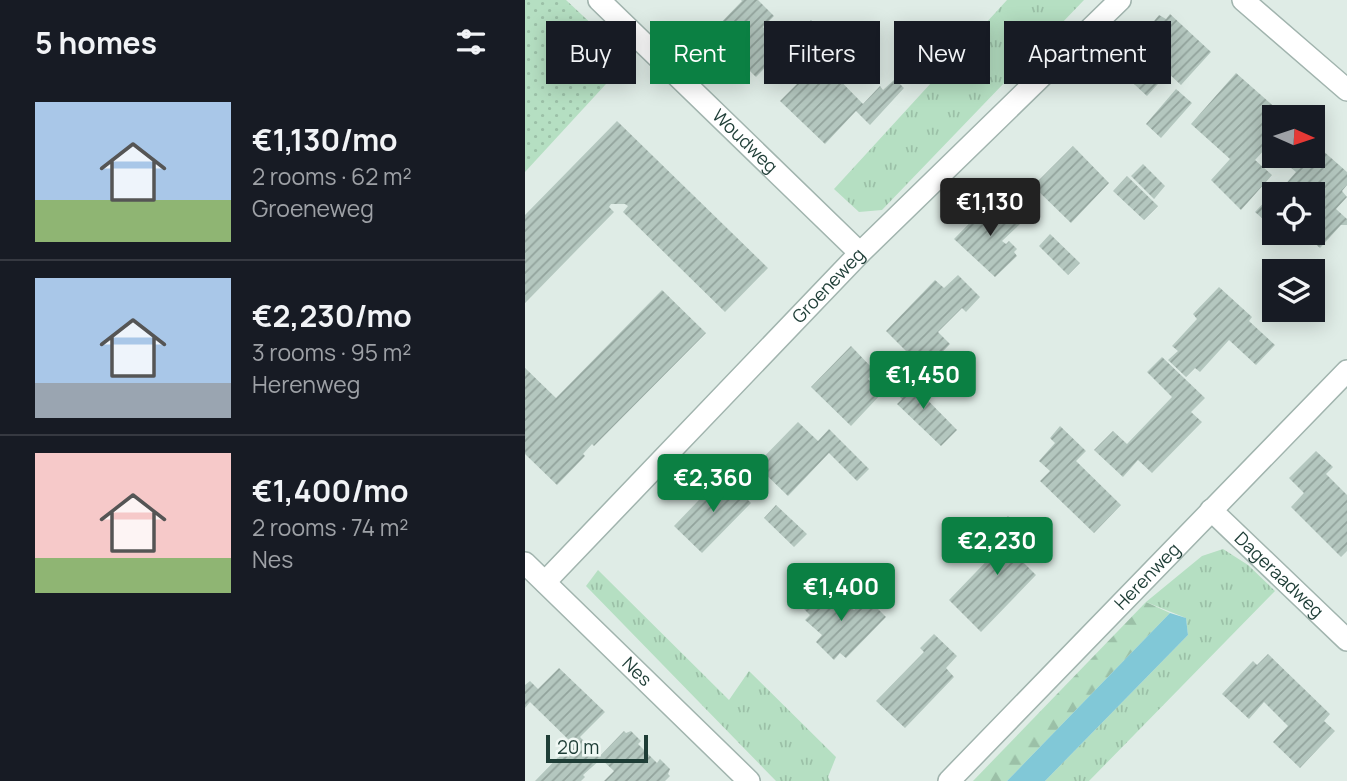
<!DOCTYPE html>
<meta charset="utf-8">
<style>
body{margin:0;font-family:Manrope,sans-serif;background:#242831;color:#f1f3f6;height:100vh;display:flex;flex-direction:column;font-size:26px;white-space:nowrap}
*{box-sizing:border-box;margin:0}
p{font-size:23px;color:#9ea1a6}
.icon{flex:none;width:38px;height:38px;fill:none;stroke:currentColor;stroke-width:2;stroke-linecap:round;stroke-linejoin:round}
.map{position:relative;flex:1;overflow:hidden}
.panel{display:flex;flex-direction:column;background:#171b24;width:525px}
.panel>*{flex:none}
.hud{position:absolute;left:21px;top:21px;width:665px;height:63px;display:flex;gap:14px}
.needle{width:46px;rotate:93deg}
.buttons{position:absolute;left:737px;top:105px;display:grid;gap:14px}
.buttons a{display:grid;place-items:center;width:63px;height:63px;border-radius:0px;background:#171b24;box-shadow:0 4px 18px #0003;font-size:35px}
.scale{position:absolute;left:21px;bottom:18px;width:102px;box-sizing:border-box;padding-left:7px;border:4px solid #1e3d36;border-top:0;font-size:19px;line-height:24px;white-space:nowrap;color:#1e3d36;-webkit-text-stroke:5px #f0f8f4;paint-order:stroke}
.price{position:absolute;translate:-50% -60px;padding:0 16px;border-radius:7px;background:#0b8043;color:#fff;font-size:23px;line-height:46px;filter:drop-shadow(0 2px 4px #0008)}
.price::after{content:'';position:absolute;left:50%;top:42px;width:21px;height:16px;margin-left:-10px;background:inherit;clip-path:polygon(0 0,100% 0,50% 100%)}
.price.current{background:#222;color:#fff}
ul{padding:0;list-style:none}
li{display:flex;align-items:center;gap:21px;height:175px;padding:0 35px}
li+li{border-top:2px solid #363941}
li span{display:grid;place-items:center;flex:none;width:196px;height:140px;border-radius:0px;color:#555}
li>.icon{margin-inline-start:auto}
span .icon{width:84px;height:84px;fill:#fffc;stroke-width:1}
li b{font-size:30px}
h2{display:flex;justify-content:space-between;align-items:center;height:84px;padding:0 35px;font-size:30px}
.pill{padding:0 24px;border-radius:0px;background:#171b24;box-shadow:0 4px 18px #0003;font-size:24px;line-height:63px}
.pill.current{background:#0b8043;color:#fff}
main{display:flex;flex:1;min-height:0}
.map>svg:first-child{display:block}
</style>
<main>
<section class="panel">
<h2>5 homes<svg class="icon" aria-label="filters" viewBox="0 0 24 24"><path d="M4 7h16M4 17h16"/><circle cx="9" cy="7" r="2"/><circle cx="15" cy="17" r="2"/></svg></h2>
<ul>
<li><span style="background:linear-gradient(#a9c7e8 70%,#8fb573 0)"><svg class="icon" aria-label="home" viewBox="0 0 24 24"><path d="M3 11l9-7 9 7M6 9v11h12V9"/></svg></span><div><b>€1,130/mo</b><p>2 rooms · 62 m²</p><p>Groeneweg</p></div></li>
<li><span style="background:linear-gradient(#a9c7e8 75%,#9aa5b1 0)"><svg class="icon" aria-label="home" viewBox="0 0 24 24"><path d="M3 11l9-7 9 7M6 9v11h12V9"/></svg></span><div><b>€2,230/mo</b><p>3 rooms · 95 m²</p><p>Herenweg</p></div></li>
<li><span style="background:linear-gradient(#f6c9c9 75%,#8fb573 0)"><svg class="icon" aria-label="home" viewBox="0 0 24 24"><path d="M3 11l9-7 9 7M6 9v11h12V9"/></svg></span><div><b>€1,400/mo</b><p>2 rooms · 74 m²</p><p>Nes</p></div></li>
</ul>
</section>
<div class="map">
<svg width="822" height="781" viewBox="0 0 822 781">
<defs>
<pattern id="grass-tufts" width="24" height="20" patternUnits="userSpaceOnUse" patternTransform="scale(1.75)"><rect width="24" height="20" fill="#b5dfc2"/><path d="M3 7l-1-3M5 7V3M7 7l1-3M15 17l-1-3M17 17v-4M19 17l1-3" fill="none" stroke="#9bc0a7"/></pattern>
<pattern id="forest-firs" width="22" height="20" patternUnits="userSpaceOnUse" patternTransform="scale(1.75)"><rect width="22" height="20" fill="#b5dfc2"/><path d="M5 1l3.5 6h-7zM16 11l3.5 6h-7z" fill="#9bc0a7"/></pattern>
<pattern id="park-dots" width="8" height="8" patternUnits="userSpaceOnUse" patternTransform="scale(1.75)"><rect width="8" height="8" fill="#b5dfc2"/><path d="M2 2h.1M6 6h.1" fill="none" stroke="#9bc0a7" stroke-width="1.8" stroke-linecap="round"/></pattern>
<pattern id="building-hatch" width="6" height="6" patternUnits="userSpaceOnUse" patternTransform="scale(1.75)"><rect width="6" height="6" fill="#b4c7bf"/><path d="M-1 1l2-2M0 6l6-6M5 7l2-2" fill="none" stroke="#92a39c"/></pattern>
</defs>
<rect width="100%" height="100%" fill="#dfece6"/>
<path fill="url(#grass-tufts)" d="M 482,0 L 559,0 L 357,210 L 334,212 L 309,189 Z
M 698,549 L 723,565 L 750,591 L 564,781 L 520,781 L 663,635 L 661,618 L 621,602 L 677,556 Z
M 73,570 L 204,700 L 224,671 L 311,757 L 303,777 L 305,781 L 251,781 L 61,586 Z"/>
<path fill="url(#forest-firs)" d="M 621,602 L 645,613 L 482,781 L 448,781 Z"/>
<path fill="url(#park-dots)" d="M 0,0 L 41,0 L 104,59 L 0,172 Z"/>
<path fill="#81c8d7" d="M 645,613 L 661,618 L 663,635 L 520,781 L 482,781 Z"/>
<path fill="url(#building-hatch)" d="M 216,0 L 233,0 L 249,16 L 238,27 L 259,48 L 231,77 L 186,33 L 217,1 Z
M 645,14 L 686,52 L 656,85 L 643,73 L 622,96 L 596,72 L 629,32 L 625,26 L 634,15 L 641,19 Z
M 286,20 L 300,33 L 312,22 L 323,33 L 297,62 L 338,104 L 355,86 L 358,90 L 370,79 L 379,88 L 345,125 L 331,111 L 300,144 L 255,101 L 287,69 L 261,45 Z
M 711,73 L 753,110 L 750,114 L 753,117 L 749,117 L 749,139 L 730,160 L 747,175 L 716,210 L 686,180 L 705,159 L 666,124 Z
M 651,89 L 667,103 L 636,138 L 621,124 Z
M 92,121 L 243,268 L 200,312 L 98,212 L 103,206 L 100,204 L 86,204 L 84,207 L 89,212 L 0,303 L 0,215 Z
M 788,142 L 822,172 L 822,185 L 817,191 L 822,197 L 811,209 L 822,219 L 822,225 L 816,225 L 795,248 L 778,233 L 788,233 L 788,223 L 795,215 L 788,209 L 788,194 L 752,194 L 771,172 L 759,162 L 765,156 L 788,156 Z
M 548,146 L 584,183 L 546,223 L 508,186 Z
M 618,164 L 640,186 L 629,199 L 606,176 Z
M 602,176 L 633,206 L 619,220 L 588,191 Z
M 745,196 L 749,198 L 749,223 L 746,226 L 730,212 Z
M 469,198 L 495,224 L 477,241 L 481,244 L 484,241 L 492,249 L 489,252 L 492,256 L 470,277 L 429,239 Z
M 525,234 L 555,263 L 543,275 L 514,246 Z
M 433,275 L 455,297 L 441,312 L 437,308 L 413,332 L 425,344 L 402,368 L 390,356 L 388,358 L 361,331 L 410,280 L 419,288 Z
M 694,287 L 727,317 L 724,321 L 750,345 L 731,365 L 704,340 L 675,372 L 670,368 L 661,377 L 643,360 L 653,351 L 647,346 L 672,319 L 668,314 Z
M 137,290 L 181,333 L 69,446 L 67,444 L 58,454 L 60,456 L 32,485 L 0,454 L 0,368 L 31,398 Z
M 326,346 L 350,371 L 343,379 L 357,393 L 326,426 L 286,387 Z
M 637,357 L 680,398 L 666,412 L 677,422 L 627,473 L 613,460 L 598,477 L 569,450 L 588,431 L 602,444 L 647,397 L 622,372 Z
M 377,374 L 432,430 L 416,446 L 372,404 L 377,399 L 365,387 Z
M 273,422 L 293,441 L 304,429 L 344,469 L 332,481 L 304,453 L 263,496 L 231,465 Z
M 535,426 L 561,451 L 551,461 L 596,505 L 569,533 L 515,481 L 525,471 L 514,461 L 530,443 L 525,438 Z
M 791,451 L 808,467 L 801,474 L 822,495 L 822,551 L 816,557 L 766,507 L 779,493 L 764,478 Z
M 198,475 L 226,503 L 177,553 L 149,526 Z
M 251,505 L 282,534 L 269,547 L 239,518 Z
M 483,516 L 514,547 L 499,563 L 511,575 L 456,632 L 424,600 L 477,545 L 466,534 Z
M 308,590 L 329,610 L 342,598 L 361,617 L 321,658 L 315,653 L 309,660 L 291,642 L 297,635 L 280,620 L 285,615 L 277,607 L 292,591 L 301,599 Z
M 409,634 L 432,656 L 421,668 L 429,677 L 380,728 L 351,701 L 399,652 L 395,648 Z
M 743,654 L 805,714 L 799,721 L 810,731 L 775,768 L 748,742 L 763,726 L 739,702 L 724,719 L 697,694 L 728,661 L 732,665 Z
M 34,668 L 80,712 L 55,737 L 74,757 L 99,731 L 101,733 L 106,731 L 116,741 L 113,744 L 132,763 L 135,759 L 145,769 L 143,774 L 145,776 L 140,781 L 79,781 L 89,771 L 76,759 L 58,775 L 60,777 L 56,781 L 10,781 L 47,743 L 5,702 L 0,708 L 0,685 L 5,681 L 13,689 Z"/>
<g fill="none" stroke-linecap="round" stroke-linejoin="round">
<defs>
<g id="minor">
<path id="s1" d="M 74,0 L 335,253"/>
<path d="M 718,0 L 822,90"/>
<path id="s2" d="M 686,510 L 822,640"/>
<path id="s3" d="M 0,563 L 224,781"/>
<path id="s4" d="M 20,582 L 335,253 L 595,0"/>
<path id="s5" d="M 424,781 L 822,371"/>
</g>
</defs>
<use href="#minor" stroke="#a1b4ae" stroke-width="24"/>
<use href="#minor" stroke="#fff" stroke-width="21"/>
</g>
<g text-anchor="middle" stroke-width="6" stroke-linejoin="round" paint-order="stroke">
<g font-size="18" fill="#1e3d36" stroke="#f0f8f4">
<text dy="6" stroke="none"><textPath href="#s1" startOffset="203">Woudweg</textPath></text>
<text dy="6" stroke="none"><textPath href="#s4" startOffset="410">Groeneweg</textPath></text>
<text dy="6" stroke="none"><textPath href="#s2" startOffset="94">Dageraadweg</textPath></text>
<text dy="6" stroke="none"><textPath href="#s5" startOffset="285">Herenweg</textPath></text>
<text dy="6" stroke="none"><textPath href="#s3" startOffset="156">Nes</textPath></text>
</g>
</g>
</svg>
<div class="buttons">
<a><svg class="needle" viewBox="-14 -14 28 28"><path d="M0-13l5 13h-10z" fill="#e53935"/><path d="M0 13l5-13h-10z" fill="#9ea1a6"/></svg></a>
<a><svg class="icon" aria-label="locate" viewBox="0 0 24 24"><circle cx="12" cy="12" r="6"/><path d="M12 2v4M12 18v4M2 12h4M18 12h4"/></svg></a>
<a><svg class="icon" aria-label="layers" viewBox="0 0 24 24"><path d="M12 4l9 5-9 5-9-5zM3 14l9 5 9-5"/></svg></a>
</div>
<div class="scale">20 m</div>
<b class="price current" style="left:465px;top:238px">€1,130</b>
<b class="price" style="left:398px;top:411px">€1,450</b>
<b class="price" style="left:188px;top:514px">€2,360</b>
<b class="price" style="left:472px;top:577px">€2,230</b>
<b class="price" style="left:316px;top:623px">€1,400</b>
<div class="hud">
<a class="pill">Buy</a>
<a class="pill current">Rent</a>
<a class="pill">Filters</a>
<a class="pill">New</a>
<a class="pill">Apartment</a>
</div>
</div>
</main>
